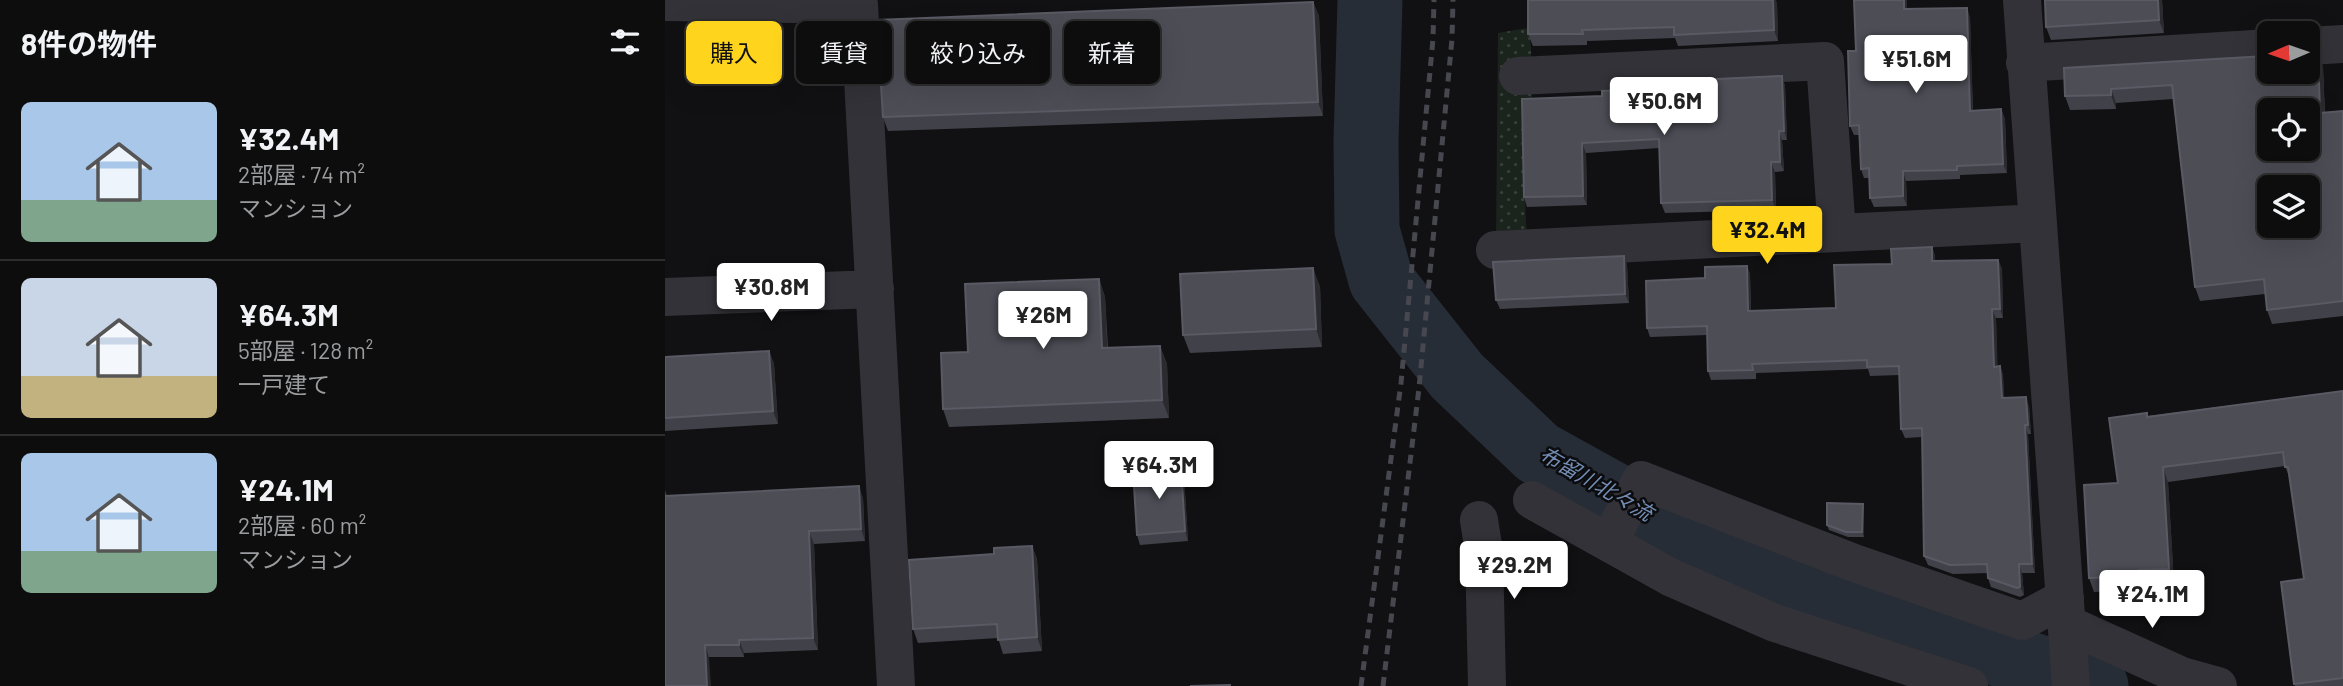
<!DOCTYPE html>
<html lang="ja">
<meta charset="utf-8">
<style>
body{margin:0;font-family:Barlow,"Noto Sans JP",sans-serif;background:#161617;color:#f1f3f6;height:100vh;display:flex;flex-direction:column;font-size:26px;white-space:nowrap}
*{box-sizing:border-box;margin:0}
p{font-size:23px;color:#9a9c9e}
.icon{flex:none;width:38px;height:38px;fill:none;stroke:currentColor;stroke-width:2;stroke-linecap:round;stroke-linejoin:round}
.map{position:relative;flex:1;overflow:hidden}
.sheet{display:flex;flex-direction:column;background:#0d0d0e;width:665px}
.sheet>*{flex:none}
.banner{position:absolute;left:21px;top:21px;width:665px;height:63px;display:flex;gap:14px}
.needle{width:46px;rotate:268deg}
.fabs{position:absolute;left:1592px;top:21px;display:grid;gap:14px}
.fabs a{display:grid;place-items:center;width:63px;height:63px;border-radius:10px;background:#0d0d0e;box-shadow:0 7px 28px #0002,0 0 0 2px #2d2d2e;font-size:35px}
.price{position:absolute;translate:-50% -60px;padding:0 16px;border-radius:7px;background:#fff;color:#222;font-size:23px;line-height:46px;filter:drop-shadow(0 2px 4px #0008)}
.price::after{content:'';position:absolute;left:50%;top:42px;width:21px;height:16px;margin-left:-10px;background:inherit;clip-path:polygon(0 0,100% 0,50% 100%)}
.price.selected{background:#ffd41d;color:#111}
ul{padding:0;list-style:none}
li{display:flex;align-items:center;gap:21px;height:175px;padding:0 21px}
li+li{border-top:2px solid #2d2d2e}
li span{display:grid;place-items:center;flex:none;width:196px;height:140px;border-radius:10px;color:#555}
li>.icon{margin-inline-start:auto}
span .icon{width:84px;height:84px;fill:#fffc;stroke-width:1}
li b{font-size:30px}
h2{display:flex;justify-content:space-between;align-items:center;height:84px;padding:0 21px;font-size:30px}
.chip{padding:0 24px;border-radius:10px;background:#0d0d0e;box-shadow:0 7px 28px #0002,0 0 0 2px #2d2d2e;font-size:24px;line-height:63px}
.chip.selected{background:#ffd41d;color:#111}
main{display:flex;flex:1;min-height:0}
.map>svg:first-child{display:block}
</style>
<main>
<section class="sheet">
<h2>8件の物件<svg class="icon" aria-label="filters" viewBox="0 0 24 24"><path d="M4 7h16M4 17h16"/><circle cx="9" cy="7" r="2"/><circle cx="15" cy="17" r="2"/></svg></h2>
<ul>
<li><span style="background:linear-gradient(#a9c7e8 70%,#7fa58c 0)"><svg class="icon" aria-label="home" viewBox="0 0 24 24"><path d="M3 11l9-7 9 7M6 9v11h12V9"/></svg></span><div><b>¥32.4M</b><p>2部屋 · 74 m²</p><p>マンション</p></div></li>
<li><span style="background:linear-gradient(#c9d6e8 70%,#c2b280 0)"><svg class="icon" aria-label="home" viewBox="0 0 24 24"><path d="M3 11l9-7 9 7M6 9v11h12V9"/></svg></span><div><b>¥64.3M</b><p>5部屋 · 128 m²</p><p>一戸建て</p></div></li>
<li><span style="background:linear-gradient(#a9c7e8 70%,#7fa58c 0)"><svg class="icon" aria-label="home" viewBox="0 0 24 24"><path d="M3 11l9-7 9 7M6 9v11h12V9"/></svg></span><div><b>¥24.1M</b><p>2部屋 · 60 m²</p><p>マンション</p></div></li>
</ul>
</section>
<div class="map">
<svg width="1678" height="686" viewBox="0 0 1678 686">
<defs>
<pattern id="park-dots" width="8" height="8" patternUnits="userSpaceOnUse" patternTransform="scale(1.75)"><rect width="8" height="8" fill="#1b231d"/><path d="M2 2h.1M6 6h.1" fill="none" stroke="#39403c" stroke-width="1.8" stroke-linecap="round"/></pattern>
</defs>
<rect width="100%" height="100%" fill="#111113"/>
<path fill="url(#park-dots)" d="M 863,28 L 866,46 L 867,103 L 856,106 L 862,244 L 831,244 L 833,33 Z"/>
<g fill="none" stroke-linecap="round" stroke-linejoin="round">
<path stroke="#262d37" stroke-width="65" d="M 705,0 L 701,142 L 702,230 L 716,280 L 792,376 L 873,453 L 1005,526 L 1156,596 L 1431,686"/>
<path stroke="#323238" stroke-width="38" d="M 1357,0 L 1406,686
M 0,2 L 194,5 L 231,686
M 1643,46 L 1678,44
M 1360,63 L 1605,48
M 853,76 L 1160,61 L 1172,233
M 830,250 L 1372,223
M 0,297 L 210,289
M 867,500 L 1005,577 L 1110,623 L 1304,686
M 814,520 L 819,552 L 822,686
M 944,542 L 976,480 L 1189,563 L 1357,621 L 1400,598
M 1402,624 L 1517,676 L 1553,686"/>
<path stroke="#46474f" stroke-width="5" stroke-dasharray="9 7" stroke-linecap="butt" d="M 696,686 L 736,383 L 768,39 L 769,0
M 718,686 L 754,388 L 787,39 L 788,0"/>
</g>
<path fill="#414249" d="M 1497,0 L 1499,33 L 1386,40 L 1381,27 Z
M 648,2 L 654,16 L 658,116 L 223,131 L 218,117 Z
M 1112,3 L 1113,41 L 1013,46 L 1010,38 L 922,41 L 922,45 L 868,46 L 863,34 Z
M 1302,8 L 1305,18 L 1308,110 L 1336,109 L 1340,119 L 1342,173 L 1295,175 L 1295,179 L 1241,181 L 1242,206 L 1209,207 L 1205,198 L 1205,178 L 1199,178 L 1196,169 L 1195,135 L 1189,135 L 1185,126 L 1191,51 L 1242,9 Z
M 1653,53 L 1658,67 L 1660,113 L 1678,111 L 1678,316 L 1607,324 L 1602,310 L 1600,294 L 1535,301 L 1530,287 L 1508,99 L 1451,103 L 1451,109 L 1405,110 L 1400,96 L 1601,56 Z
M 1117,76 L 1120,86 L 1122,140 L 1117,140 L 1119,171 L 1110,172 L 1111,210 L 1000,213 L 996,203 L 994,148 L 921,153 L 922,205 L 862,207 L 859,197 L 937,96 Z
M 1267,247 L 1270,256 L 1270,261 L 1333,260 L 1337,269 L 1338,318 L 1331,318 L 1332,366 L 1335,366 L 1338,375 L 1339,398 L 1364,406 L 1366,434 L 1363,434 L 1370,573 L 1357,573 L 1359,595 L 1355,597 L 1326,587 L 1323,578 L 1323,573 L 1288,574 L 1263,565 L 1259,556 L 1257,437 L 1240,438 L 1236,429 L 1234,375 L 1205,376 L 1203,369 L 1091,373 L 1091,379 L 1046,380 L 1043,371 L 1042,335 L 985,337 L 982,328 L 1082,266 L 1085,274 L 1086,311 L 1171,308 L 1227,264 Z
M 959,256 L 962,265 L 964,303 L 835,309 L 831,300 Z
M 434,279 L 440,297 L 443,348 L 495,346 L 502,364 L 504,418 L 284,427 L 278,409 L 303,352 Z
M 655,286 L 657,347 L 525,353 L 518,335 Z
M 104,351 L 109,364 L 113,424 L 0,431 L 0,357 Z
M 1678,391 L 1678,686 L 1630,686 L 1629,684 L 1639,579 L 1625,479 L 1620,466 L 1503,482 L 1509,583 L 1479,584 L 1479,590 L 1429,592 L 1424,578 L 1453,483 L 1482,413 L 1483,416 Z
M 516,467 L 519,476 L 523,541 L 475,545 L 472,535 Z
M 0,490 L 2,496 L 198,498 L 200,541 L 149,544 L 153,650 L 79,653 L 79,657 L 44,657 L 0,686 Z
M 1199,509 L 1199,537 L 1183,537 L 1164,530 L 1162,525 Z
M 367,546 L 372,559 L 377,651 L 338,654 L 333,638 L 253,643 L 248,629 L 329,554 Z"/>
<path fill="#2a2a2f" d="M 1108,0 L 1111,0 L 1112,3 L 1113,41 L 1109,30 Z
M 1239,0 L 1242,0 L 1242,18 L 1239,9 Z
M 1493,0 L 1497,0 L 1499,33 L 1494,20 Z
M 648,2 L 654,16 L 658,116 L 653,102 Z
M 1302,8 L 1305,18 L 1308,120 L 1305,111 Z
M 1653,53 L 1658,67 L 1660,127 L 1655,113 Z
M 1117,76 L 1120,86 L 1122,140 L 1119,131 Z
M 1446,89 L 1451,103 L 1451,109 L 1446,95 Z
M 1336,109 L 1340,119 L 1342,173 L 1338,164 Z
M 1114,131 L 1117,140 L 1119,171 L 1115,162 Z
M 917,143 L 921,153 L 922,205 L 918,196 Z
M 1106,162 L 1110,172 L 1111,210 L 1107,200 Z
M 1238,171 L 1241,181 L 1242,206 L 1238,196 Z
M 1267,247 L 1270,256 L 1271,270 L 1267,261 Z
M 959,256 L 962,265 L 964,303 L 960,294 Z
M 1333,260 L 1337,269 L 1338,318 L 1335,309 Z
M 1082,266 L 1085,274 L 1086,320 L 1083,311 Z
M 648,268 L 655,286 L 657,347 L 651,329 Z
M 434,279 L 440,297 L 443,366 L 437,348 Z
M 1327,309 L 1331,318 L 1333,375 L 1329,367 Z
M 495,346 L 502,364 L 504,418 L 497,400 Z
M 104,351 L 109,364 L 113,424 L 108,411 Z
M 1335,366 L 1338,375 L 1340,407 L 1337,398 Z
M 1361,397 L 1364,406 L 1366,434 L 1363,425 Z
M 1360,425 L 1363,434 L 1370,573 L 1367,564 Z
M 516,467 L 519,476 L 523,541 L 520,531 Z
M 1498,467 L 1503,482 L 1509,583 L 1504,569 Z
M 194,486 L 198,498 L 200,541 L 196,529 Z
M 1198,504 L 1199,509 L 1199,537 L 1197,532 Z
M 144,531 L 149,544 L 153,650 L 148,638 Z
M 367,546 L 372,559 L 377,651 L 372,637 Z
M 1354,564 L 1357,573 L 1359,595 L 1355,587 Z
M 1474,570 L 1479,584 L 1479,590 L 1474,576 Z
M 74,640 L 79,653 L 79,657 L 74,645 Z
M 40,645 L 44,657 L 46,686 L 42,686 Z"/>
<path fill="#4c4d55" stroke="#595a64" stroke-width="2" fill-rule="evenodd" d="M 863,0 L 1108,0 L 1109,30 L 1009,35 L 1009,27 L 917,30 L 918,34 L 863,34 Z
M 1189,0 L 1239,0 L 1239,9 L 1302,8 L 1305,111 L 1336,109 L 1338,164 L 1292,166 L 1292,170 L 1238,171 L 1238,196 L 1205,198 L 1204,168 L 1196,169 L 1194,125 L 1185,126 L 1183,51 L 1191,51 Z
M 1380,0 L 1493,0 L 1494,20 L 1381,27 Z
M 648,2 L 653,102 L 218,117 L 212,20 Z
M 1643,53 L 1653,53 L 1655,113 L 1678,111 L 1678,301 L 1602,310 L 1599,279 L 1530,287 L 1507,85 L 1446,89 L 1446,95 L 1400,96 L 1399,68 L 1601,56 L 1605,54 L 1605,72 L 1643,72 ZM 1605,110 L 1643,110 L 1643,149 L 1605,149 ZM 1605,187 L 1643,187 L 1643,226 L 1605,226 Z
M 1117,76 L 1119,131 L 1114,131 L 1115,162 L 1106,162 L 1107,200 L 996,203 L 994,139 L 917,143 L 918,196 L 859,197 L 857,99 L 937,96 L 937,91 L 1012,88 L 1011,81 Z
M 1267,247 L 1267,261 L 1333,260 L 1335,309 L 1327,309 L 1329,367 L 1335,366 L 1337,398 L 1361,397 L 1363,425 L 1360,425 L 1367,564 L 1354,564 L 1355,587 L 1352,588 L 1323,578 L 1322,564 L 1285,565 L 1259,556 L 1257,428 L 1236,429 L 1234,366 L 1202,367 L 1202,360 L 1087,364 L 1088,370 L 1043,371 L 1042,326 L 982,328 L 981,281 L 1040,278 L 1040,267 L 1082,266 L 1083,311 L 1171,308 L 1169,265 L 1227,264 L 1226,249 Z
M 959,256 L 960,294 L 831,300 L 828,262 Z
M 648,268 L 651,329 L 518,335 L 515,274 Z
M 434,279 L 437,348 L 495,346 L 497,400 L 278,409 L 276,353 L 303,352 L 300,284 Z
M 104,351 L 108,411 L 0,418 L 0,357 Z
M 1678,391 L 1678,678 L 1629,684 L 1616,582 L 1639,579 L 1623,467 L 1620,467 L 1618,452 L 1498,467 L 1504,569 L 1474,570 L 1474,576 L 1424,578 L 1419,485 L 1453,483 L 1444,418 L 1482,413 L 1482,417 Z
M 516,467 L 520,531 L 472,535 L 468,469 Z
M 194,486 L 196,529 L 144,531 L 148,638 L 74,640 L 74,645 L 40,645 L 42,686 L 0,686 L 0,496 Z
M 1162,503 L 1198,504 L 1197,532 L 1181,532 L 1162,525 Z
M 367,546 L 372,637 L 333,640 L 332,624 L 248,629 L 244,560 L 329,554 L 329,548 Z
M 565,685 L 565,686 L 525,686 Z"/>
<g text-anchor="middle" stroke-width="5" stroke-linejoin="round" paint-order="stroke">
<g font-size="21" font-style="italic" fill="#738db4" stroke="#0c0c0e">
<text transform="translate(931 484) rotate(30)" y="7">布留川北々流</text>
</g>
</g>
</svg>
<div class="fabs">
<a><svg class="needle" viewBox="-14 -14 28 28"><path d="M0-13l5 13h-10z" fill="#e53935"/><path d="M0 13l5-13h-10z" fill="#9a9c9e"/></svg></a>
<a><svg class="icon" aria-label="locate" viewBox="0 0 24 24"><circle cx="12" cy="12" r="6"/><path d="M12 2v4M12 18v4M2 12h4M18 12h4"/></svg></a>
<a><svg class="icon" aria-label="layers" viewBox="0 0 24 24"><path d="M12 4l9 5-9 5-9-5zM3 14l9 5 9-5"/></svg></a>
</div>
<b class="price" style="left:1251px;top:95px">¥51.6M</b>
<b class="price" style="left:999px;top:137px">¥50.6M</b>
<b class="price selected" style="left:1102px;top:266px">¥32.4M</b>
<b class="price" style="left:106px;top:323px">¥30.8M</b>
<b class="price" style="left:378px;top:351px">¥26M</b>
<b class="price" style="left:494px;top:501px">¥64.3M</b>
<b class="price" style="left:849px;top:601px">¥29.2M</b>
<b class="price" style="left:1487px;top:630px">¥24.1M</b>
<div class="banner">
<a class="chip selected">購入</a>
<a class="chip">賃貸</a>
<a class="chip">絞り込み</a>
<a class="chip">新着</a>
</div>
</div>
</main>
